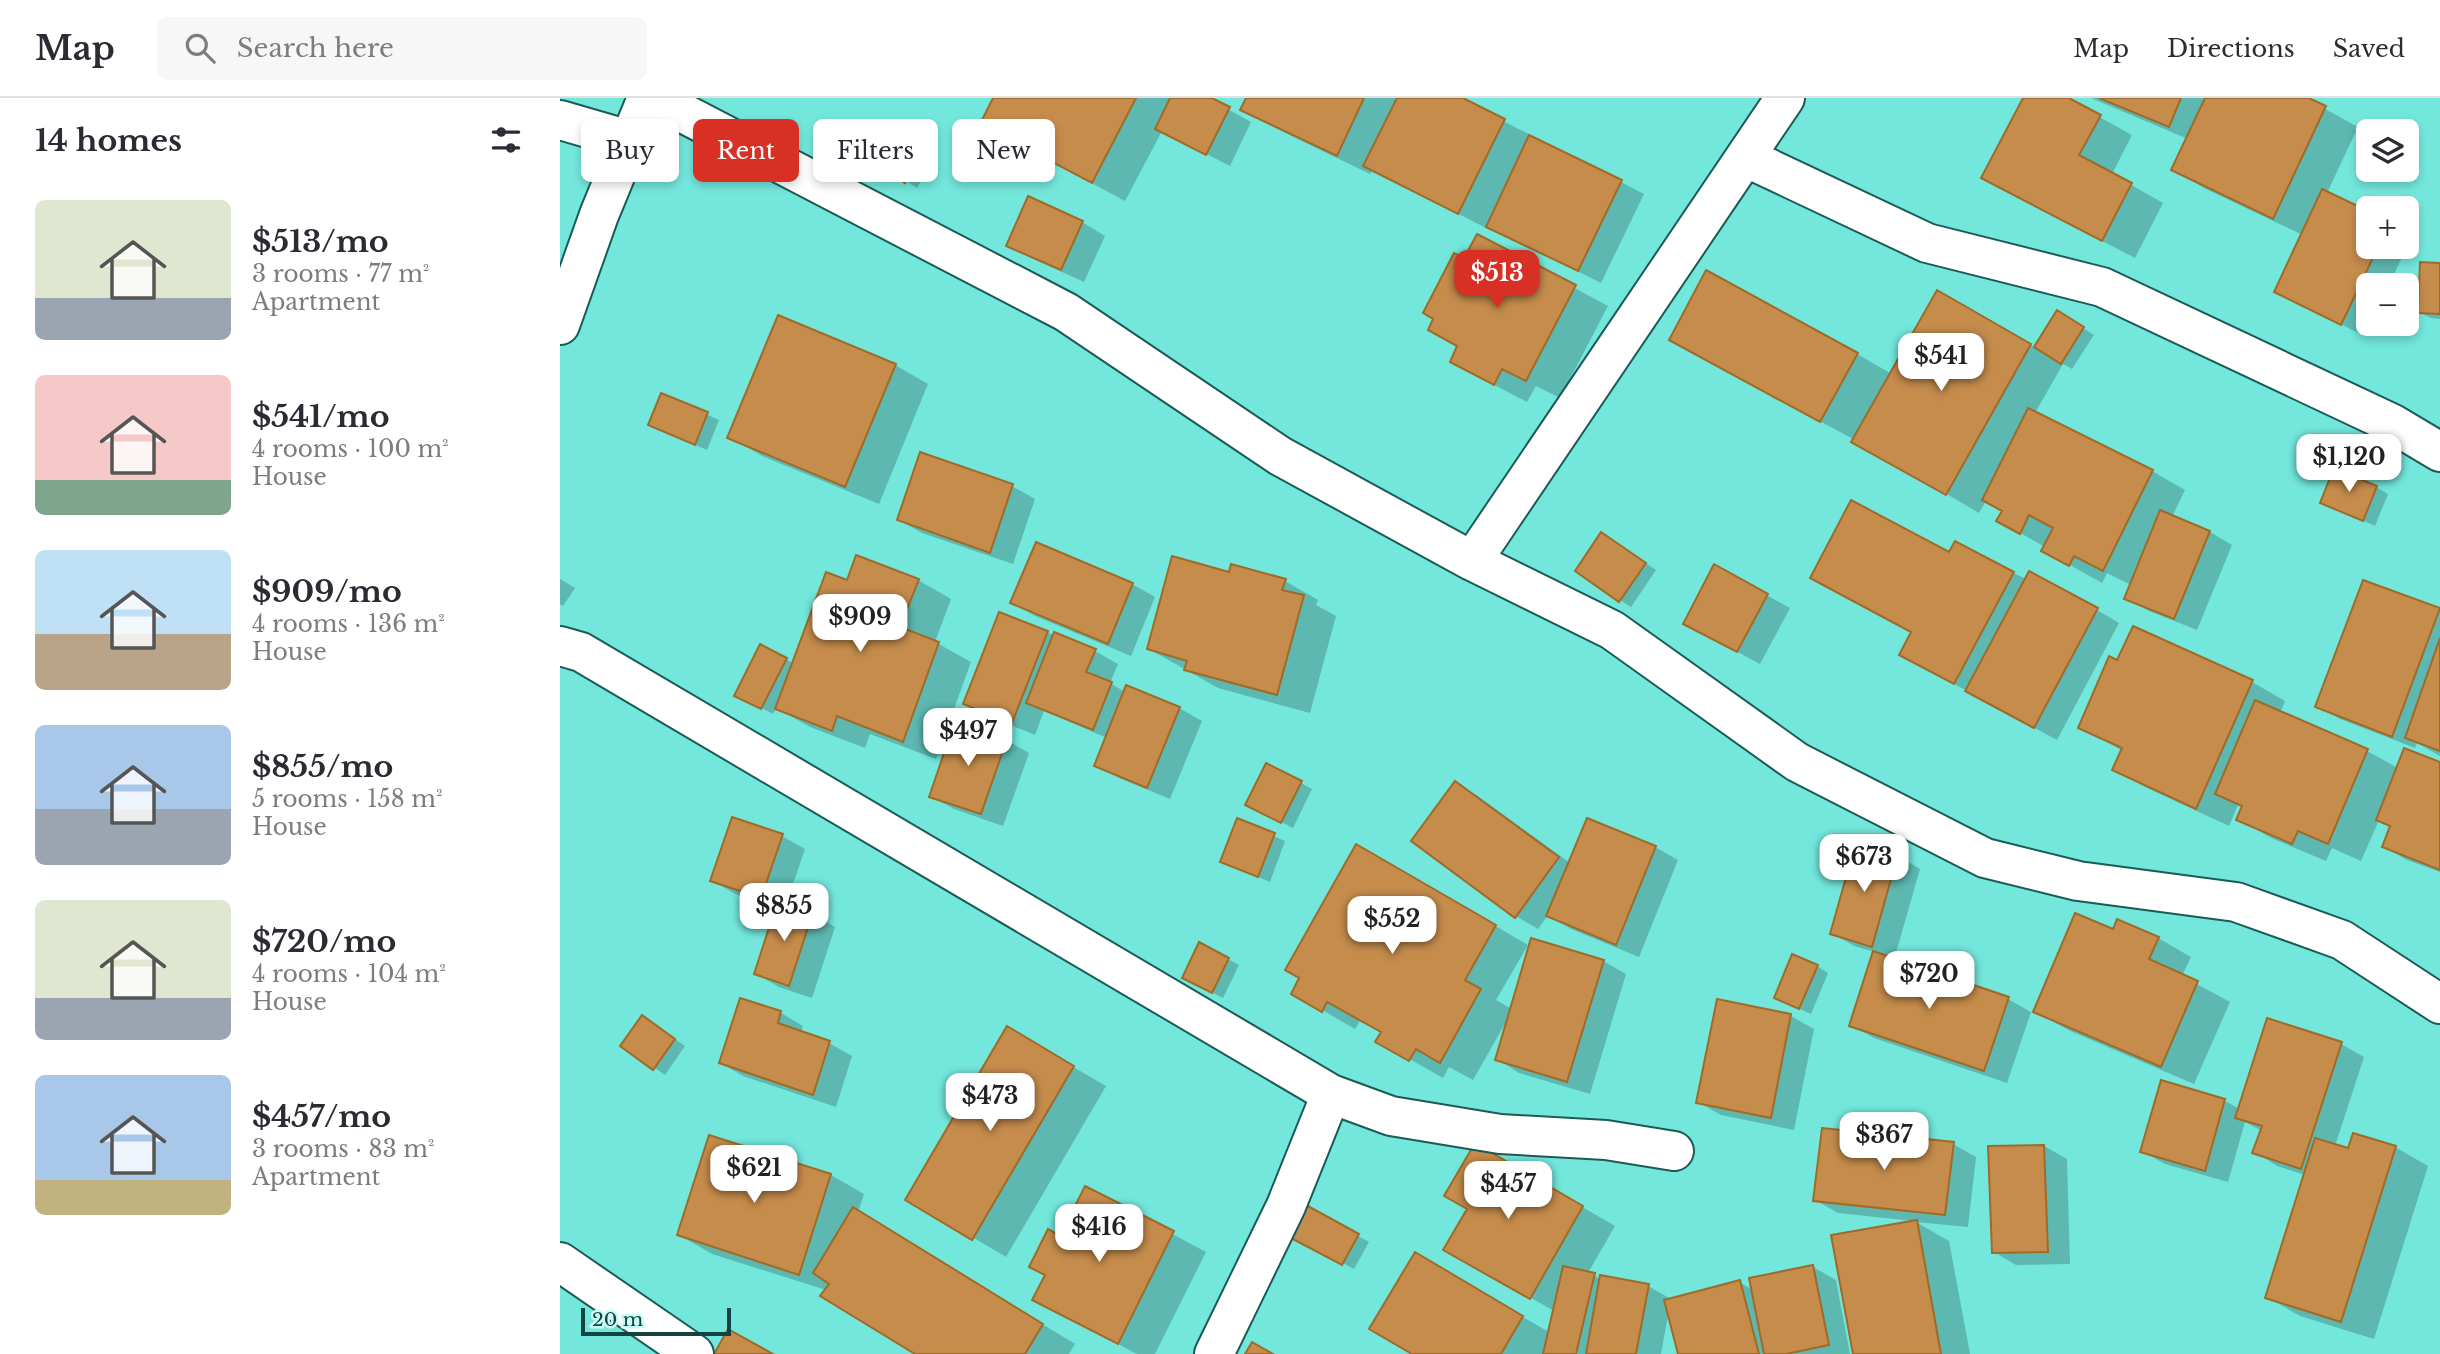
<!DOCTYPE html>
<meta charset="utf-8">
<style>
body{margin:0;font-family:"Libre Baskerville",serif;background:#f7f7f7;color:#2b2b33;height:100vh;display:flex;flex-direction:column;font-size:26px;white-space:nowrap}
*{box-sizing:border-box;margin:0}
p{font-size:23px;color:#7c7c81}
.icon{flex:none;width:38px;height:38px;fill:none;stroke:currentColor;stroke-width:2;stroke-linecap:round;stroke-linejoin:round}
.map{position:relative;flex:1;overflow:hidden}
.side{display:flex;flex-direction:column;background:#fff;width:560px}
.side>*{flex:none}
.guide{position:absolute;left:21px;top:21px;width:665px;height:63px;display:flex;gap:14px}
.tools{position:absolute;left:1796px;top:21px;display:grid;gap:14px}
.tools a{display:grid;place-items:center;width:63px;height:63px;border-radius:10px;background:#fff;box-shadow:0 4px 10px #0003;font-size:35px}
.scale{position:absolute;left:21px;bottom:18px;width:150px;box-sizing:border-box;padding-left:7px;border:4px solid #124541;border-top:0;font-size:19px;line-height:24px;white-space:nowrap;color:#124541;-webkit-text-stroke:5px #c9fdf7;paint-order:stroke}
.price{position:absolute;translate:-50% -60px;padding:0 16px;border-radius:14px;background:#fff;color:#222;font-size:23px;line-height:46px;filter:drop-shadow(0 2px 4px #0008)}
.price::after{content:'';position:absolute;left:50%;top:42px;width:21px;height:16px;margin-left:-10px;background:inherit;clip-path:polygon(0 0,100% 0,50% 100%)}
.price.selected{background:#d93025;color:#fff}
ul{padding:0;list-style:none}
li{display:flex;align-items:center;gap:21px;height:175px;padding:0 35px}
li span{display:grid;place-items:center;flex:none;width:196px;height:140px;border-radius:10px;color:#555}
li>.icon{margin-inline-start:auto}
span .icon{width:84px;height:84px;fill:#fffc;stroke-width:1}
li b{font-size:30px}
h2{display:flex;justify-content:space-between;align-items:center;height:84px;padding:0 35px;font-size:30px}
.tag{padding:0 24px;border-radius:10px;background:#fff;box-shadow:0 4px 10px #0003;font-size:24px;line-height:63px}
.tag.selected{background:#d93025;color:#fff}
header{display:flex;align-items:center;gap:42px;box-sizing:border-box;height:98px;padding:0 35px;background:#fff;border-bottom:2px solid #e1e1e2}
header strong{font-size:33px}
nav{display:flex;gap:38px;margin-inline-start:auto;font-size:24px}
.search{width:490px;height:63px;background:#f7f7f7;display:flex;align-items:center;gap:18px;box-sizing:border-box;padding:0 24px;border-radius:10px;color:#7c7c81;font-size:26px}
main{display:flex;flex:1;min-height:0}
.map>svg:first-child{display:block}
</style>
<header>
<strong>Map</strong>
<div class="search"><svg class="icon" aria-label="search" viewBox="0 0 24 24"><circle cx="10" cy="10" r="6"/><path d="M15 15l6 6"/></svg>Search here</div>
<nav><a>Map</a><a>Directions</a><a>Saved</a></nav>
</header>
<main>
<section class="side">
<h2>14 homes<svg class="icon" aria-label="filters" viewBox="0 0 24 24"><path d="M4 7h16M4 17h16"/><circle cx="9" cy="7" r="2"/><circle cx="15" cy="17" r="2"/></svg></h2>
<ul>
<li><span style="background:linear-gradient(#dfe7d0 70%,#9aa5b1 0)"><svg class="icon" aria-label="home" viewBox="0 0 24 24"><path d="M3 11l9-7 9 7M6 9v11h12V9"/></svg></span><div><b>$513/mo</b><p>3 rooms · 77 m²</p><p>Apartment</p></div></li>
<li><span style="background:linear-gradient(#f6c9c9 75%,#7fa58c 0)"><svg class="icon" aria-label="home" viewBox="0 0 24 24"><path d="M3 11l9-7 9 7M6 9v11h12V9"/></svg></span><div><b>$541/mo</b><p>4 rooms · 100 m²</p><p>House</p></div></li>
<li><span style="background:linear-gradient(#bfe0f5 60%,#b9a48a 0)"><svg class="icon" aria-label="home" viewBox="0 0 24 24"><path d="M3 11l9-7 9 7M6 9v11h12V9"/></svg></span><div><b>$909/mo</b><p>4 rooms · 136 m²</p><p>House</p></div></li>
<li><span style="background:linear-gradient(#a9c7e8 60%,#9aa5b1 0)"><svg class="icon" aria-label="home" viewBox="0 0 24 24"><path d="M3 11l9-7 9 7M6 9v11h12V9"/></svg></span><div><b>$855/mo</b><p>5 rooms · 158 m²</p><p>House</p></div></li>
<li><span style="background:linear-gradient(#dfe7d0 70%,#9aa5b1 0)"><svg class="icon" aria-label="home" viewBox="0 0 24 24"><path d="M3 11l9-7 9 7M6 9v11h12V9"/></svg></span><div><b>$720/mo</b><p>4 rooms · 104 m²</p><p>House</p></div></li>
<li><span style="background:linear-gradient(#a9c7e8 75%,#c2b280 0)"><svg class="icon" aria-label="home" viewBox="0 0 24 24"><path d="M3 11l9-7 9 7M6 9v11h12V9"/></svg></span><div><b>$457/mo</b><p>3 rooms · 83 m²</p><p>Apartment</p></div></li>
</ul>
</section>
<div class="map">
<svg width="1880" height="1256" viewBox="0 0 1880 1256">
<rect width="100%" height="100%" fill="#73e7dc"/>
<path fill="#0003" d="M 435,0 L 648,0 L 691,24 L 670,68 L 602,33 L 565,103 L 455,44 Z
M 688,0 L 899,0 L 1084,96 L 1041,185 L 933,131 L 932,133 L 812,72 L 810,76 L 715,30 L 682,11 Z
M 1465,0 L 1505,0 L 1572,37 L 1552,76 L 1603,105 L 1575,160 L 1456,98 Z
M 1531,0 L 1745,0 L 1798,29 L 1767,95 L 1808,149 L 1846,149 L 1846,135 L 1852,138 L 1829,187 L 1808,187 L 1808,226 L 1810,226 L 1804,238 L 1716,193 L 1743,137 L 1646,91 L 1613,72 L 1628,41 Z
M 325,42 L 370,68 L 357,90 L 346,83 Z
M 522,124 L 545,138 L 524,184 L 471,160 L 448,147 Z
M 918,138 L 1048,208 L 1000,300 L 976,288 L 967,304 L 925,282 L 876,220 Z
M 1880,167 L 1880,221 L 1871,220 L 1859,214 Z
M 1378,194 L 1475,250 L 1498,214 L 1534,237 L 1512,271 L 1503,266 L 1475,315 L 1592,373 L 1625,392 L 1612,419 L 1650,434 L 1672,447 L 1637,532 L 1589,513 L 1566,500 L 1571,487 L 1547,475 L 1542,485 L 1483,452 L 1485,449 L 1439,423 L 1444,413 L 1426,403 L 1419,415 L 1295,342 L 1144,261 L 1297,256 L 1332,276 Z
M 335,267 L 368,286 L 319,406 L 202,358 L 170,339 Z
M 102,297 L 159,322 L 147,352 L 90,327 Z
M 452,388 L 475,401 L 453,466 L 362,435 L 339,422 Z
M 1816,389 L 1828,396 L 1815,428 L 1762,404 Z
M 1053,443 L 1096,472 L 1071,509 L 1060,502 Z
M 1155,469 L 1230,510 L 1200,566 L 1148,538 Z
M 1453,475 L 1537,512 L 1559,525 L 1497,642 L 1374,575 Z
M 670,476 L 725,483 L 758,502 L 756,507 L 776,518 L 750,615 L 658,590 L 589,551 Z
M 0,481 L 15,490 L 3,508 L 0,506 Z
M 358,482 L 391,501 L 375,544 L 411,564 L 376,661 L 310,636 L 305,650 L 250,629 L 216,610 L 213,616 L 188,603 L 226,561 L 234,566 L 288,484 Z
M 1804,484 L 1880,512 L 1880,658 L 1857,645 L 1855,650 L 1780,621 L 1757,608 Z
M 572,486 L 595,499 L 571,558 L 475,518 L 452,505 Z
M 440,516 L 535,553 L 558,566 L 550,585 L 565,594 L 619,610 L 642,623 L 610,701 L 559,680 L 536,667 L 547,640 L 484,613 L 475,637 L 428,618 L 405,605 Z
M 1574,530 L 1692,584 L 1725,603 L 1720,615 L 1807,653 L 1838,670 L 1880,666 L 1880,774 L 1847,762 L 1824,749 L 1831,729 L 1819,722 L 1801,763 L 1772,750 L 1766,763 L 1711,740 L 1678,721 L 1683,710 L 1678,707 L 1669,728 L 1587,690 L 1554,672 L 1563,653 L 1520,629 L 1558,564 Z
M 446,642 L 469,655 L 443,728 L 394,711 L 371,698 Z
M 707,667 L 752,691 L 733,730 L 698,712 Z
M 896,685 L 918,698 L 1010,765 L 1095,749 L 1118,762 L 1079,859 L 1011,831 L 988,817 L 978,831 L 956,818 Z
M 678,722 L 725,743 L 710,784 L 662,763 Z
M 222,738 L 245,751 L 226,807 L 252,815 L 275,829 L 252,900 L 219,889 L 196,876 L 218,810 L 175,796 L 152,782 Z
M 1297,746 L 1338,758 L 1360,771 L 1334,862 L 1448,901 L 1471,914 L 1447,985 L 1314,940 L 1291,927 L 1315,854 L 1294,848 L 1272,835 Z
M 797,748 L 968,847 L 936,902 L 952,911 L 1043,863 L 1066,876 L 1030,996 L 959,975 L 937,961 L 946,924 L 913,982 L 889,969 L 883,980 L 818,943 L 823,934 L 801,921 L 795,931 L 733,895 Z
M 1554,834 L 1598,840 L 1631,859 L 1622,878 L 1670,904 L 1634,986 L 1508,932 L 1475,913 Z
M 668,861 L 679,867 L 663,900 L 635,886 Z
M 1257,868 L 1268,875 L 1251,916 L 1228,906 Z
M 181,902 L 221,915 L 243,928 L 241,935 L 269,945 L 292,958 L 276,1009 L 183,978 L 161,965 Z
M 1158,903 L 1231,918 L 1254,931 L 1234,1032 L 1161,1017 L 1138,1004 Z
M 83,919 L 125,948 L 105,977 L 62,947 Z
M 448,931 L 546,988 L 446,1159 L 348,1101 Z
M 1781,946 L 1804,959 L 1775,1048 L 1789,1052 L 1835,1049 L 1868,1068 L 1814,1241 L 1740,1218 L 1707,1199 L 1745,1077 L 1717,1068 L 1695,1054 L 1702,1033 L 1685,1024 L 1668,1084 L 1605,1066 L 1582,1053 L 1602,984 L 1665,1003 L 1680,1011 Z
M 150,1039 L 271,1077 L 304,1096 L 298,1114 L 515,1246 L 509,1256 L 358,1256 L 266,1192 L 152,1156 L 119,1137 Z
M 1393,1046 L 1416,1059 L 1408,1129 L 1356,1124 L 1389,1143 L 1410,1256 L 1295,1256 L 1353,1123 L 1278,1115 L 1255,1102 Z
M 915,1047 L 1055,1128 L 1028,1175 L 1041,1181 L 1088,1188 L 1111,1201 L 1179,1184 L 1193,1192 L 1253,1169 L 1276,1182 L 1290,1256 L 1120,1256 L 1109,1212 L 1101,1256 L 855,1256 L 855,1157 L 989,1234 L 994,1213 L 886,1151 L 909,1110 Z
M 1484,1048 L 1507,1061 L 1510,1166 L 1456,1167 L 1434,1154 Z
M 526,1090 L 646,1154 L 595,1256 L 577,1256 L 474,1202 L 501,1140 Z
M 747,1110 L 809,1144 L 794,1171 L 743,1144 Z"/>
<path fill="#c58c4c" stroke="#a06a27" stroke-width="2" d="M 433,0 L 576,0 L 532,85 L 420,26 Z
M 610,0 L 652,0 L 670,9 L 646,57 L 595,31 Z
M 686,0 L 804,0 L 777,58 L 680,12 Z
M 837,0 L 903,0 L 945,21 L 898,116 L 803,68 Z
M 1463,0 L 1509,0 L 1541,17 L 1519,57 L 1572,85 L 1542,143 L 1421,80 Z
M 1539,0 L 1621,0 L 1609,29 Z
M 1645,0 L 1749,0 L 1766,8 L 1713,121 L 1611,72 Z
M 969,37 L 1062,82 L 1018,173 L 926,129 Z
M 325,39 L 360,60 L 345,85 L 311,63 Z
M 1762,91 L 1808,113 L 1808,149 L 1818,149 L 1781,227 L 1714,194 Z
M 468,98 L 523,123 L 501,172 L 446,148 Z
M 917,136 L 1016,187 L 966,283 L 942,271 L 934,287 L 890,264 L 897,248 L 868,232 L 873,221 L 863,215 L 894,155 L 904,160 Z
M 1860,164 L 1880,165 L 1880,216 L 1858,215 Z
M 1146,172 L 1298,255 L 1260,324 L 1109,242 Z
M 1377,192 L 1471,246 L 1386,397 L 1291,344 Z
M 1497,212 L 1524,229 L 1501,266 L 1474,249 Z
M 218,217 L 336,266 L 285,389 L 167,340 Z
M 101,295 L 148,314 L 135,347 L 88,327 Z
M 1468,310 L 1593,372 L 1543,473 L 1514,458 L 1509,468 L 1481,453 L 1493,430 L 1469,417 L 1460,436 L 1436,423 L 1442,413 L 1422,402 Z
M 360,354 L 453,386 L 430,455 L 337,422 Z
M 1774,370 L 1817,388 L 1803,423 L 1760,405 Z
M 1291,402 L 1389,454 L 1395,443 L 1454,474 L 1394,586 L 1339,557 L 1351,534 L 1250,480 Z
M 1600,412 L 1650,433 L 1614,521 L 1564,501 Z
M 1041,434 L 1086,465 L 1059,504 L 1015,473 Z
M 476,444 L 573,485 L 548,546 L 450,505 Z
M 296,457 L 359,481 L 340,529 L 379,544 L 343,644 L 277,618 L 272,633 L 215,611 L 266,474 L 287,482 Z
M 612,458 L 669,474 L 671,466 L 726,481 L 722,492 L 744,497 L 717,597 L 624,572 L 627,563 L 587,551 Z
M 1154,466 L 1208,496 L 1177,554 L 1123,526 Z
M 1469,473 L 1538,510 L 1474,630 L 1405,593 Z
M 1803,482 L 1880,510 L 1832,639 L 1755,609 Z
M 439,514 L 488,533 L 452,625 L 403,606 Z
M 1573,528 L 1693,582 L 1636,711 L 1552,672 L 1562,650 L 1518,630 L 1549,558 L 1557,562 Z
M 494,534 L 536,551 L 526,574 L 552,584 L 533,632 L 466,605 Z
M 1880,540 L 1880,653 L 1845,640 Z
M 200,546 L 227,560 L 201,611 L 174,598 Z
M 566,587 L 620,609 L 587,690 L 534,668 Z
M 1695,602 L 1808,651 L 1768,746 L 1738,733 L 1732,746 L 1676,722 L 1682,708 L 1655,696 Z
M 395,623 L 447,641 L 421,716 L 369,699 Z
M 1844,650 L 1880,664 L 1880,772 L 1822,749 L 1830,728 L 1816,722 Z
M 706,665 L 742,683 L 721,725 L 685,707 Z
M 895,683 L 999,759 L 955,820 L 851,743 Z
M 172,719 L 223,736 L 201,800 L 150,783 Z
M 677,720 L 715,735 L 698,779 L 660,764 Z
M 1027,720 L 1096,748 L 1056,847 L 986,818 Z
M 1296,744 L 1338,756 L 1312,849 L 1270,836 Z
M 796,746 L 936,827 L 905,882 L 921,891 L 880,965 L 856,951 L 849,963 L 815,944 L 821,934 L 767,904 L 762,914 L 731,896 L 739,880 L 725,872 Z
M 218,802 L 253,814 L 229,888 L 194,876 Z
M 1515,815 L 1553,831 L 1557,821 L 1599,839 L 1589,861 L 1638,883 L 1601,969 L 1473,914 Z
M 971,840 L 1044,862 L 1007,984 L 935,962 Z
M 639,844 L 669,860 L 652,895 L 622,880 Z
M 1313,853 L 1449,899 L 1424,973 L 1289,928 Z
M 1232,856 L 1258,867 L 1239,911 L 1214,900 Z
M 180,900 L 221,913 L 218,925 L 270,943 L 253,997 L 159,965 Z
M 1157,901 L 1231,916 L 1211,1020 L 1136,1005 Z
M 82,917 L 115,941 L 93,972 L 60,948 Z
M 1707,920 L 1782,944 L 1741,1071 L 1692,1055 L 1702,1028 L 1675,1020 Z
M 447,928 L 514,968 L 412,1142 L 345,1102 Z
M 1601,982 L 1665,1001 L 1645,1073 L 1580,1054 Z
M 1262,1030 L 1394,1044 L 1385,1117 L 1253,1103 Z
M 1793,1035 L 1836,1048 L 1781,1224 L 1705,1200 L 1755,1040 L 1788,1050 Z
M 149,1037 L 271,1076 L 239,1177 L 117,1137 Z
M 915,1045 L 1023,1108 L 970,1201 L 883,1152 L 907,1111 L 884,1098 Z
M 1484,1047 L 1488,1154 L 1432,1155 L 1428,1048 Z
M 525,1088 L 614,1133 L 558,1246 L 472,1202 L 485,1177 L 469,1169 L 488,1131 L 500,1138 Z
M 746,1107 L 799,1136 L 782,1167 L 729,1139 Z
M 293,1109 L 483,1226 L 465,1256 L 355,1256 L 260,1198 L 269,1186 L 253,1175 Z
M 1357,1122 L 1381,1256 L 1293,1256 L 1271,1137 Z
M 855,1154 L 963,1218 L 941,1256 L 852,1256 L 809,1231 Z
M 1253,1167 L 1269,1247 L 1226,1256 L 1204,1256 L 1189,1180 Z
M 1003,1168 L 1035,1175 L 1016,1256 L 983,1256 Z
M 1040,1177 L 1089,1186 L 1076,1256 L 1026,1256 Z
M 1180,1182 L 1199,1256 L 1118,1256 L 1104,1202 Z
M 168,1231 L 213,1256 L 154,1256 Z
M 692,1244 L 713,1256 L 685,1256 Z"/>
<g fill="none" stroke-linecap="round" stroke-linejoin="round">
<defs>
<path id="street" d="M 94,0 L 506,214 L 720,358 L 912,463 L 1052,532 L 1237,664 L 1425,760 L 1518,783 L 1676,804 L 1782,842 L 1880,906
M 0,22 L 69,42
M 1187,60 L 1367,145 L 1542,189 L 1833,326 L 1880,354
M 0,227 L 39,117 L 87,0
M 912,463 L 1225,0
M 0,548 L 21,554 L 771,996 L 831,1018 L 940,1036 L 1046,1042 L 1114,1053
M 0,1164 L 134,1256
M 654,1256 L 726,1108 L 771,996"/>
</defs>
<use href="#street" stroke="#1b5b56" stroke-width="42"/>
<use href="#street" stroke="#fff" stroke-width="38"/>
</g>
</svg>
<div class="tools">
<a><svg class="icon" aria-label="layers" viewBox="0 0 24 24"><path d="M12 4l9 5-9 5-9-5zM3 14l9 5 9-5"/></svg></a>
<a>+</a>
<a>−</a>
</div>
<div class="scale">20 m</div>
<b class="price selected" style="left:937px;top:212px">$513</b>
<b class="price" style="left:1381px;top:295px">$541</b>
<b class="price" style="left:1789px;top:396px">$1,120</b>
<b class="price" style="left:300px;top:556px">$909</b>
<b class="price" style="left:408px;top:670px">$497</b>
<b class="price" style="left:1304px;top:796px">$673</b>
<b class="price" style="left:224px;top:845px">$855</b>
<b class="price" style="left:832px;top:858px">$552</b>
<b class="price" style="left:1369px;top:913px">$720</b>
<b class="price" style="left:430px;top:1035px">$473</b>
<b class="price" style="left:1324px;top:1074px">$367</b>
<b class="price" style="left:194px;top:1107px">$621</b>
<b class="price" style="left:948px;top:1123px">$457</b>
<b class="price" style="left:539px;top:1166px">$416</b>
<div class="guide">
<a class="tag">Buy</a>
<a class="tag selected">Rent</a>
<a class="tag">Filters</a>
<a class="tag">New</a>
</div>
</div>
</main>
